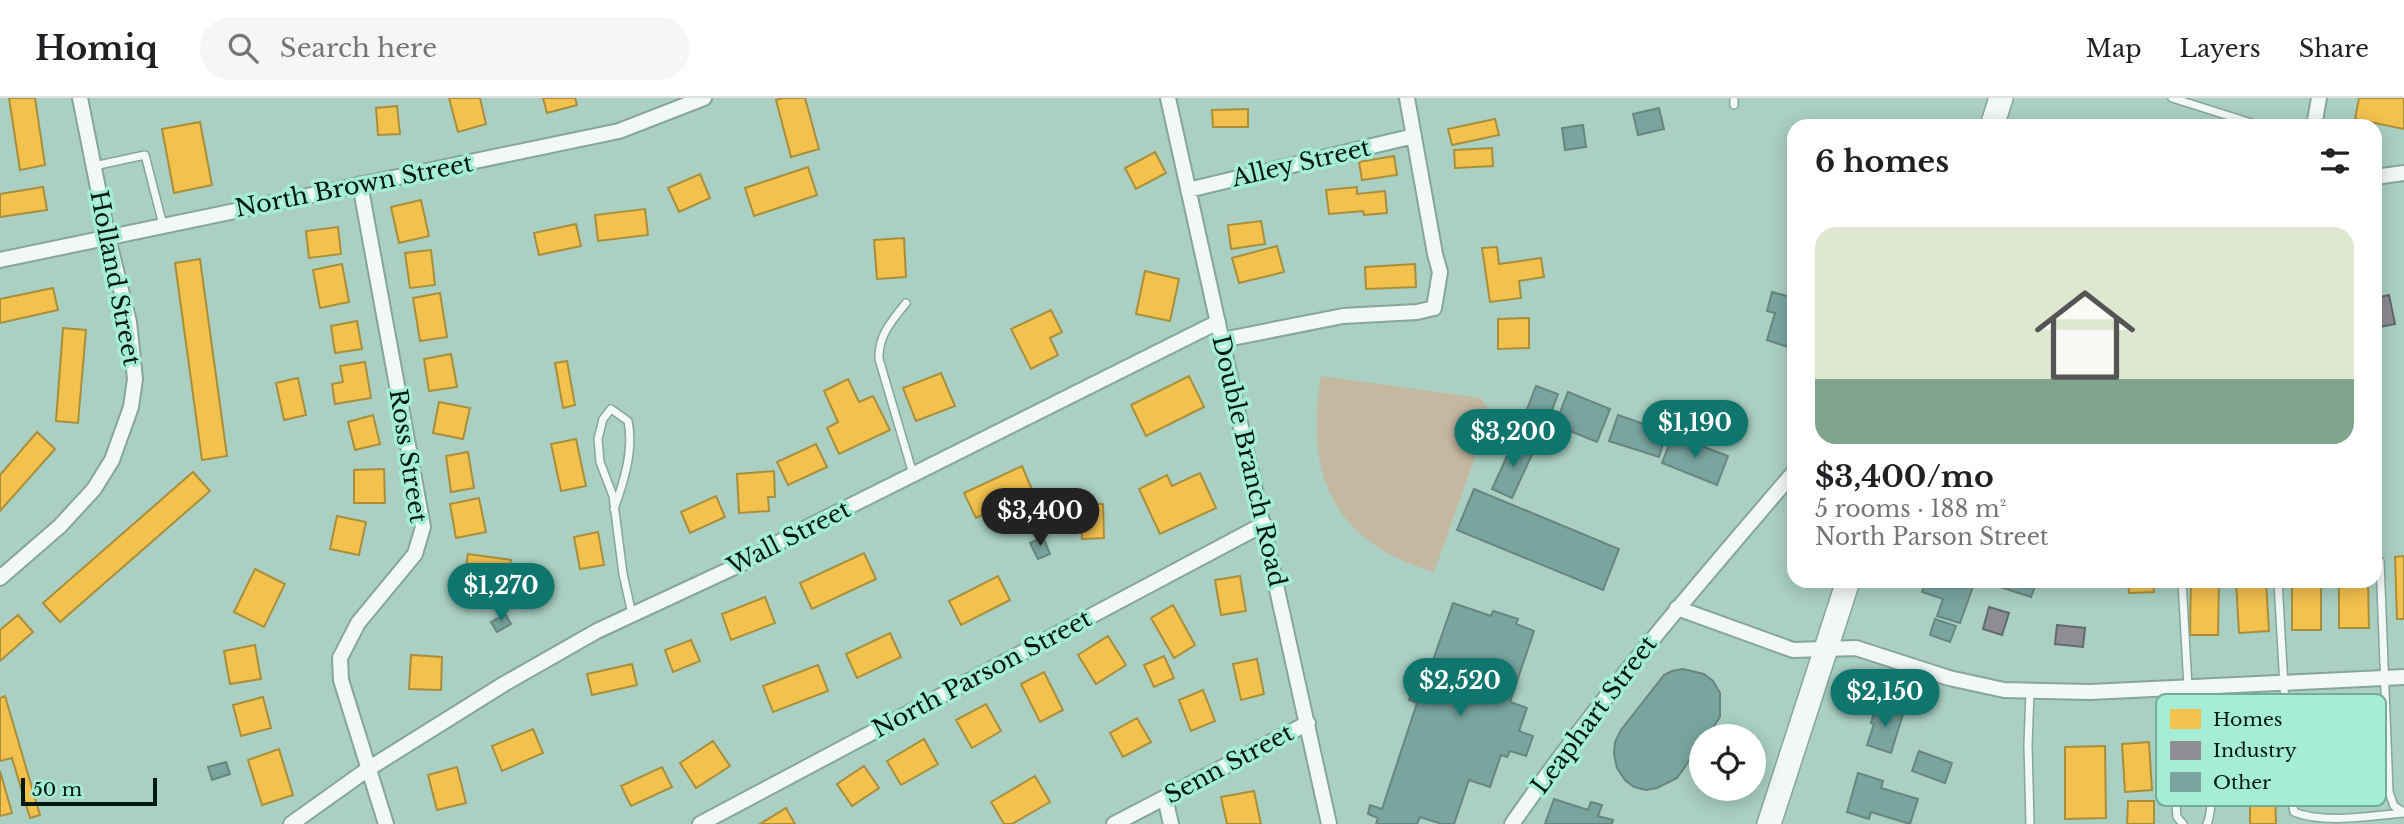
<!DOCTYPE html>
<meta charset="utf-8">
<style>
body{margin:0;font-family:"Libre Baskerville",serif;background:#f6f6f6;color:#202124;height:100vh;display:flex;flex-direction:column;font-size:26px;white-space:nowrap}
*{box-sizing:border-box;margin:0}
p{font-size:23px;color:#757577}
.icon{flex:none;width:38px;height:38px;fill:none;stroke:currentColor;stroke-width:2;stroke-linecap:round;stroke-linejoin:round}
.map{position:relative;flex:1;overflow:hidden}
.drawer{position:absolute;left:1787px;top:21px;width:595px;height:469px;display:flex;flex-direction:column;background:#fff;border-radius:21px;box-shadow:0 4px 18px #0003}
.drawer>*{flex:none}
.buttons{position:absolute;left:1689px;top:626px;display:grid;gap:14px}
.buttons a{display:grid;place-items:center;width:77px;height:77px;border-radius:50%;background:#fff;box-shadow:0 4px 18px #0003;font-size:35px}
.scale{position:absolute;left:21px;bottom:18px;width:136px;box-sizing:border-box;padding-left:7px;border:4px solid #001912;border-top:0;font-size:19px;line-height:24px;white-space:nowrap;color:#001912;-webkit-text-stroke:5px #a5edd5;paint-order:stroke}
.price{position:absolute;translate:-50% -60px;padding:0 16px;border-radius:24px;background:#0f766e;color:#fff;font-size:23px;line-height:46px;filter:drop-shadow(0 2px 4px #0008)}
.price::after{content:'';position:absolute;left:50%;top:42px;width:21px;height:16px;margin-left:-10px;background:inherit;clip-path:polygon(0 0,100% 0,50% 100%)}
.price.selected{background:#222;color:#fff}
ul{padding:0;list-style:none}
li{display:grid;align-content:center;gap:14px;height:371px;padding:0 28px}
li span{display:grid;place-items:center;height:217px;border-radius:21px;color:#555}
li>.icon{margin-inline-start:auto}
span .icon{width:126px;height:126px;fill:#fffc;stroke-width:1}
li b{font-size:30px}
h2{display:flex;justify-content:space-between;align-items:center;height:84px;padding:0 28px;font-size:30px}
header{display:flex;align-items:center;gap:42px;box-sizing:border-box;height:98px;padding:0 35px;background:#fff;border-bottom:2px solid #e0e0e0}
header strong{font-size:33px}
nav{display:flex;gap:38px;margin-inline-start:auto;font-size:24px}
.search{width:490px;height:63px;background:#f6f6f6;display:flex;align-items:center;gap:18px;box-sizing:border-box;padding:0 24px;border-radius:38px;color:#757577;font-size:26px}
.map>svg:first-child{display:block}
</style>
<header>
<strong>Homiq</strong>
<div class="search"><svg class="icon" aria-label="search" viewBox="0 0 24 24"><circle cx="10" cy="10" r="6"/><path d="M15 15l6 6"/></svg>Search here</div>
<nav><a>Map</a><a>Layers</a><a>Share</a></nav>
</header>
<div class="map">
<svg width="2404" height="726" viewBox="0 0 2404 726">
<rect width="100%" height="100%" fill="#a9d0c3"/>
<path fill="#c4b8a1" d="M 1321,278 L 1481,300 L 1491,315 L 1434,474 C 1333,444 1304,377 1321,278 Z"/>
<path fill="#f2c14e" stroke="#a98f3c" stroke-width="2" d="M 9,0 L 35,0 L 45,67 L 20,72 Z
M 449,0 L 480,0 L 486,26 L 458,34 Z
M 543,0 L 575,0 L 577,7 L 547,15 Z
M 783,0 L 805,0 L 819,51 L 791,59 L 776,2 Z
M 2359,0 L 2404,0 L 2404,31 L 2355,21 Z
M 397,8 L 400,36 L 378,37 L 376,10 Z
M 1248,11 L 1248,29 L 1213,29 L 1212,12 Z
M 1495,21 L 1499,37 L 1452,47 L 1448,31 Z
M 200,24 L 212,87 L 174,95 L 162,31 Z
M 1492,50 L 1493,68 L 1455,70 L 1454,52 Z
M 1155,54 L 1166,75 L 1136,91 L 1125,70 Z
M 1394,58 L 1397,77 L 1362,82 L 1359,64 Z
M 808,69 L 817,97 L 754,118 L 745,90 Z
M 700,76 L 710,100 L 679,114 L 668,90 Z
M 43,89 L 47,112 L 0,119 L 0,96 Z
M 1357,89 L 1357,96 L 1385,93 L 1387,115 L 1364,117 L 1363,113 L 1329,116 L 1326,92 Z
M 421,102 L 429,138 L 399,145 L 391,109 Z
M 645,111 L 648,137 L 598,143 L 595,117 Z
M 1261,123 L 1265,146 L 1231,151 L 1228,127 Z
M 576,126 L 581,148 L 539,157 L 534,135 Z
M 338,129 L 341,156 L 309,160 L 306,133 Z
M 904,140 L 906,179 L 877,181 L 874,142 Z
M 1277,148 L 1284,174 L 1239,185 L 1232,160 Z
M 1497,149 L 1499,166 L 1541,160 L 1544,179 L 1519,183 L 1521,200 L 1490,204 L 1482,150 Z
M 431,152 L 435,187 L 410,190 L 405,155 Z
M 200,161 L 227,358 L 202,362 L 175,165 Z
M 342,166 L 349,204 L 320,210 L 313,172 Z
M 1415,166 L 1416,189 L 1366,191 L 1365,169 Z
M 1145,173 L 1179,181 L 1170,223 L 1136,216 Z
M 53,190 L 58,212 L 0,225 L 0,201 Z
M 440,195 L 447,239 L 420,243 L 413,200 Z
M 1051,212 L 1062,234 L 1050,240 L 1058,257 L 1031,271 L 1011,231 Z
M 1529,220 L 1529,250 L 1498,251 L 1498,221 Z
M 357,223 L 362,251 L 335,255 L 331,228 Z
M 63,230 L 86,232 L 78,325 L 56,323 Z
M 451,256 L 457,289 L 429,293 L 424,261 Z
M 567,263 L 575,307 L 563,310 L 555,265 Z
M 365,264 L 371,300 L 335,306 L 332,286 L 343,284 L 340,268 Z
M 941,275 L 955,308 L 916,323 L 903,290 Z
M 1189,278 L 1204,309 L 1146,338 L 1131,307 Z
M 298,280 L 306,317 L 284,322 L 276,285 Z
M 848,281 L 859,304 L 873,298 L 890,332 L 839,356 L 827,330 L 838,324 L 824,293 Z
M 439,304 L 470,310 L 463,341 L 433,335 Z
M 373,317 L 380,346 L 355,352 L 348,324 Z
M 37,334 L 55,351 L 0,413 L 0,377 Z
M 576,341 L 586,388 L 561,393 L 551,346 Z
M 816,346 L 827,369 L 788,387 L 777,364 Z
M 468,354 L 474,390 L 451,394 L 446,358 Z
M 1022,368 L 1033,394 L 976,420 L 964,395 Z
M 384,371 L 385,405 L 354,405 L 354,372 Z
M 774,373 L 775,399 L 768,399 L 769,413 L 739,415 L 737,376 Z
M 193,374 L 210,393 L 60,524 L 43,505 Z
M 1200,375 L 1216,410 L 1160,436 L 1139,391 L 1167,377 L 1172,388 Z
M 716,398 L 725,419 L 690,435 L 681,414 Z
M 479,400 L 486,434 L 456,440 L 450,406 Z
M 1080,406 L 1103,406 L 1104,440 L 1082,441 Z
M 337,418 L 366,424 L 359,457 L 330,451 Z
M 598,434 L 604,467 L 580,471 L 574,439 Z
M 864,455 L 876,481 L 812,511 L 800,485 Z
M 468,456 L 511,462 L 508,481 L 495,479 L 492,494 L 463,490 Z
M 2404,458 L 2404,521 L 2397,521 L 2395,459 Z
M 255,471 L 285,486 L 264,529 L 234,514 Z
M 998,478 L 1010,502 L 961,527 L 949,503 Z
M 1240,478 L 1246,513 L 1221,517 L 1215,482 Z
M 2128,483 L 2153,483 L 2154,494 L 2129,495 Z
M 2191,483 L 2219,483 L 2218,537 L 2190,537 Z
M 2236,483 L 2266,483 L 2269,533 L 2239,535 Z
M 2292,483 L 2321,483 L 2321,532 L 2292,532 Z
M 2339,483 L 2368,483 L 2369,530 L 2339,530 Z
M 765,499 L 775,525 L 731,542 L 722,516 Z
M 1173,507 L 1195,547 L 1174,560 L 1151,520 Z
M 18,517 L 33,534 L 0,563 L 0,532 Z
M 890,535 L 901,559 L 857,580 L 846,556 Z
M 1108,538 L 1126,567 L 1096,586 L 1078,557 Z
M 691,542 L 700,563 L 673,574 L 665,552 Z
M 255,547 L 261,581 L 230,586 L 224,553 Z
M 411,557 L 442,559 L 441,592 L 409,591 Z
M 1164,558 L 1174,580 L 1154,589 L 1144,567 Z
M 1257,561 L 1264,596 L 1241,602 L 1233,566 Z
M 632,566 L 637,587 L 592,597 L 587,576 Z
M 818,567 L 828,593 L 773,614 L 763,588 Z
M 1044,574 L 1063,612 L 1040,624 L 1021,586 Z
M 1203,592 L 1215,623 L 1191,633 L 1179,602 Z
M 5,598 L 40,717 L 30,720 L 12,660 L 0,663 L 0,600 Z
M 263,599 L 271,630 L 241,638 L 233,607 Z
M 986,606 L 1001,633 L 972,650 L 956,622 Z
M 1137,620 L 1151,644 L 1123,659 L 1110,635 Z
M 533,631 L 543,655 L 502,673 L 492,648 Z
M 924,641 L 938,666 L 901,687 L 887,663 Z
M 713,643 L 730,668 L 696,690 L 680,665 Z
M 2149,644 L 2152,692 L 2125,694 L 2122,646 Z
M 2105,648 L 2106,720 L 2065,721 L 2065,649 Z
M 279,651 L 293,697 L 262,707 L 248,662 Z
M 864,668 L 879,690 L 852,708 L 837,686 Z
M 457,669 L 466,705 L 437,712 L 428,677 Z
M 662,669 L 672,689 L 631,708 L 621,688 Z
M 0,673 L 12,715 L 0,718 Z
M 1035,678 L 1050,704 L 1012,726 L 1004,726 L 991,704 Z
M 1254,693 L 1261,726 L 1227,726 L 1221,699 Z
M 2275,697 L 2276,726 L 2250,726 L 2250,698 Z
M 2128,703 L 2154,703 L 2154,726 L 2127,726 Z
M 786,710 L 795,726 L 760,726 Z"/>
<path fill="#8d8d92" stroke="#636a6c" stroke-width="2" d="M 2389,197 L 2395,226 L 2375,230 L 2375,200 Z
M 1989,509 L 2009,515 L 2002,537 L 1983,531 Z
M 2057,527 L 2085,530 L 2083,549 L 2055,546 Z"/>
<path fill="#7aa59f" stroke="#68867f" stroke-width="2" d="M 1659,10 L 1664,31 L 1638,37 L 1633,16 Z
M 1583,27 L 1586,49 L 1565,52 L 1562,30 Z
M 1772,194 L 1794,200 L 1794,251 L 1767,242 L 1775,215 L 1767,213 Z
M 1536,288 L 1558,296 L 1548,323 L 1526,314 Z
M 1568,294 L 1610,311 L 1597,344 L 1555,327 Z
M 1618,317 L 1667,334 L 1659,359 L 1609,343 Z
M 1673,337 L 1728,358 L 1717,387 L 1662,365 Z
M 1514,343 L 1534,352 L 1512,400 L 1492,391 Z
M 1474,391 L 1619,451 L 1603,492 L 1457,432 Z
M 1043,439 L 1050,456 L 1038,461 L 1030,445 Z
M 1926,483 L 1975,483 L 1960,525 L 1937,518 L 1943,501 L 1922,494 Z
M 1995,483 L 2037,483 L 2031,499 L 1994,487 Z
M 1453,505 L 1491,518 L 1493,513 L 1518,521 L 1516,526 L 1534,533 L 1510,604 L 1527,610 L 1519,633 L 1533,638 L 1526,658 L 1510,653 L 1507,659 L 1501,657 L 1490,689 L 1469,682 L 1454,726 L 1442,726 L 1420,719 L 1417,726 L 1376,726 L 1378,720 L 1368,716 L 1370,707 L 1382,711 L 1417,605 L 1409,602 L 1421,568 L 1430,571 Z
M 505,516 L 511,526 L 497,534 L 491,524 Z
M 1935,521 L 1956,528 L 1950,544 L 1930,537 Z
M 1683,571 L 1704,576 L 1713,583 L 1720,595 L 1720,619 L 1707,639 L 1701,639 L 1701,646 L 1677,680 L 1657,690 L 1646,692 L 1634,689 L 1625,682 L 1617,670 L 1614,656 L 1615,644 L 1621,632 L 1664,577 L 1672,573 Z
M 1876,608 L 1903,616 L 1891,655 L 1867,647 L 1874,626 L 1871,625 Z
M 1919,653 L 1952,665 L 1945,685 L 1912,673 Z
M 226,664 L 230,676 L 212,682 L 208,669 Z
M 1858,675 L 1883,683 L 1881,690 L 1918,701 L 1910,726 L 1871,714 L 1869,721 L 1847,714 Z
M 1554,701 L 1588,712 L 1591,704 L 1602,707 L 1598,718 L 1613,722 L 1612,726 L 1545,726 Z"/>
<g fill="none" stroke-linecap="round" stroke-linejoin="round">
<defs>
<path id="lane" d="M 1734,0 L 1734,7
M 2172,0 L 2261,28
M 94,68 L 145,57 L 163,127
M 906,205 C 892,222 878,238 879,261 L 913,376
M 614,411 C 624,384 634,351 628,323 L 611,311 L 603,321 L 598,341 L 600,364 L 613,398 L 623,476 L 632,516
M 2375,460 L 2380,463 L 2389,694 L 2394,708 L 2404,714
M 2182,483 L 2188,589
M 2278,483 L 2290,694 L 2294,714 C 2322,726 2372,718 2404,715
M 2196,589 C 2201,621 2219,699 2207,726
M 2167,590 L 2177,719 L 2183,726
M 2030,726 L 2028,647 L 2030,593"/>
<path id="street" d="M 1168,0 L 1329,726
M 2314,28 L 2319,0
M 2375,79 L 2404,75
M 360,86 L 423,429 L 415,456 L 358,525 L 340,560 L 341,582 L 386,726
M 1188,92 L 1414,38
M 0,162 L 619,33 L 704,0
M 1222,242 L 1343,218 L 1417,214 L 1434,210 L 1440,174 L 1435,156 L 1407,0
M 0,480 L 60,428 L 94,391 L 112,362 L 131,309 L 135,281 L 129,224 L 108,140 L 80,0
M 1677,510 L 1793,552 L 1856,550 L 1949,580 L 2004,592 L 2090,594 L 2404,579
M 1165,700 L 1171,726
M 291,726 L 368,671 L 504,586 L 597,533 L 739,467 L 796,435 L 1218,224
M 700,726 L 1264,426
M 1114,726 L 1308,625
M 1512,726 C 1598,602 1696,488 1794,374"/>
<path id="primary" d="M 1992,28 L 2001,0
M 1769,726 L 1848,483"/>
</defs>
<use href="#lane" stroke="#86a59b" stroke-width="10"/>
<use href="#street" stroke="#86a59b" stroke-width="18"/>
<use href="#primary" stroke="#86a59b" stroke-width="26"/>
<use href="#lane" stroke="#f2f8f6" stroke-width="7"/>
<use href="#street" stroke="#f2f8f6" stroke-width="14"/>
<use href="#primary" stroke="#f2f8f6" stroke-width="23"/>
</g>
<g text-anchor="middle" stroke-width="7" stroke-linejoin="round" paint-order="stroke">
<g font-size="24" fill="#001912" stroke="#a5edd5">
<text transform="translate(1301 65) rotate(-13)" y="8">Alley Street</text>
<text transform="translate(354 88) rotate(-11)" y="8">North Brown Street</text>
<text transform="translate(115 180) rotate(79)" y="8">Holland Street</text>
<text transform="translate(408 358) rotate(81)" y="8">Ross Street</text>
<text transform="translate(1249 363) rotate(77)" y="8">Double Branch Road</text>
<text transform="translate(789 440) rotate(-27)" y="8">Wall Street</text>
<text transform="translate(982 576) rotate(-28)" y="8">North Parson Street</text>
<text transform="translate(1594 617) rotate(-53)" y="8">Leaphart Street</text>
<text transform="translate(1229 666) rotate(-28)" y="8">Senn Street</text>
</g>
</g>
<rect x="2156" y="596" width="230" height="112" rx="10" fill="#a5edd5" stroke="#73ad9a" stroke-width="2"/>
<rect x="2170" y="611" width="31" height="20" fill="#f2c14e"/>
<rect x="2170" y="643" width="31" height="19" fill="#8d8d92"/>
<rect x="2170" y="674" width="31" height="20" fill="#7aa59f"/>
<g font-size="19" fill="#001912">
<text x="2213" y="628">Homes</text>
<text x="2213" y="659">Industry</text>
<text x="2213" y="691">Other</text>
</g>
</svg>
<div class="buttons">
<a><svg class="icon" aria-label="locate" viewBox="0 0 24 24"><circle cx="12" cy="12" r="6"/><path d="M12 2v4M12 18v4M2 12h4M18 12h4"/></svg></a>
</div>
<div class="scale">50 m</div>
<b class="price" style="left:1695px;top:362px">$1,190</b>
<b class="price" style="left:1513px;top:371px">$3,200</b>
<b class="price selected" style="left:1040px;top:450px">$3,400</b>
<b class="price" style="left:501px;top:525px">$1,270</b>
<b class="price" style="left:1460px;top:620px">$2,520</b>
<b class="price" style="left:1885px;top:631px">$2,150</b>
<section class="drawer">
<h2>6 homes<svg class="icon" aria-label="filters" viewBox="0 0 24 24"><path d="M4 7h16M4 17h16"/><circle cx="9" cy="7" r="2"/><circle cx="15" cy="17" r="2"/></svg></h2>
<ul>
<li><span style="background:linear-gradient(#dfe7d0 70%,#7fa58c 0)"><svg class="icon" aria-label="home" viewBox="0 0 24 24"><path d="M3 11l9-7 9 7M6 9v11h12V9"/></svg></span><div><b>$3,400/mo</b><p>5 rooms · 188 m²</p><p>North Parson Street</p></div></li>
</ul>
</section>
</div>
